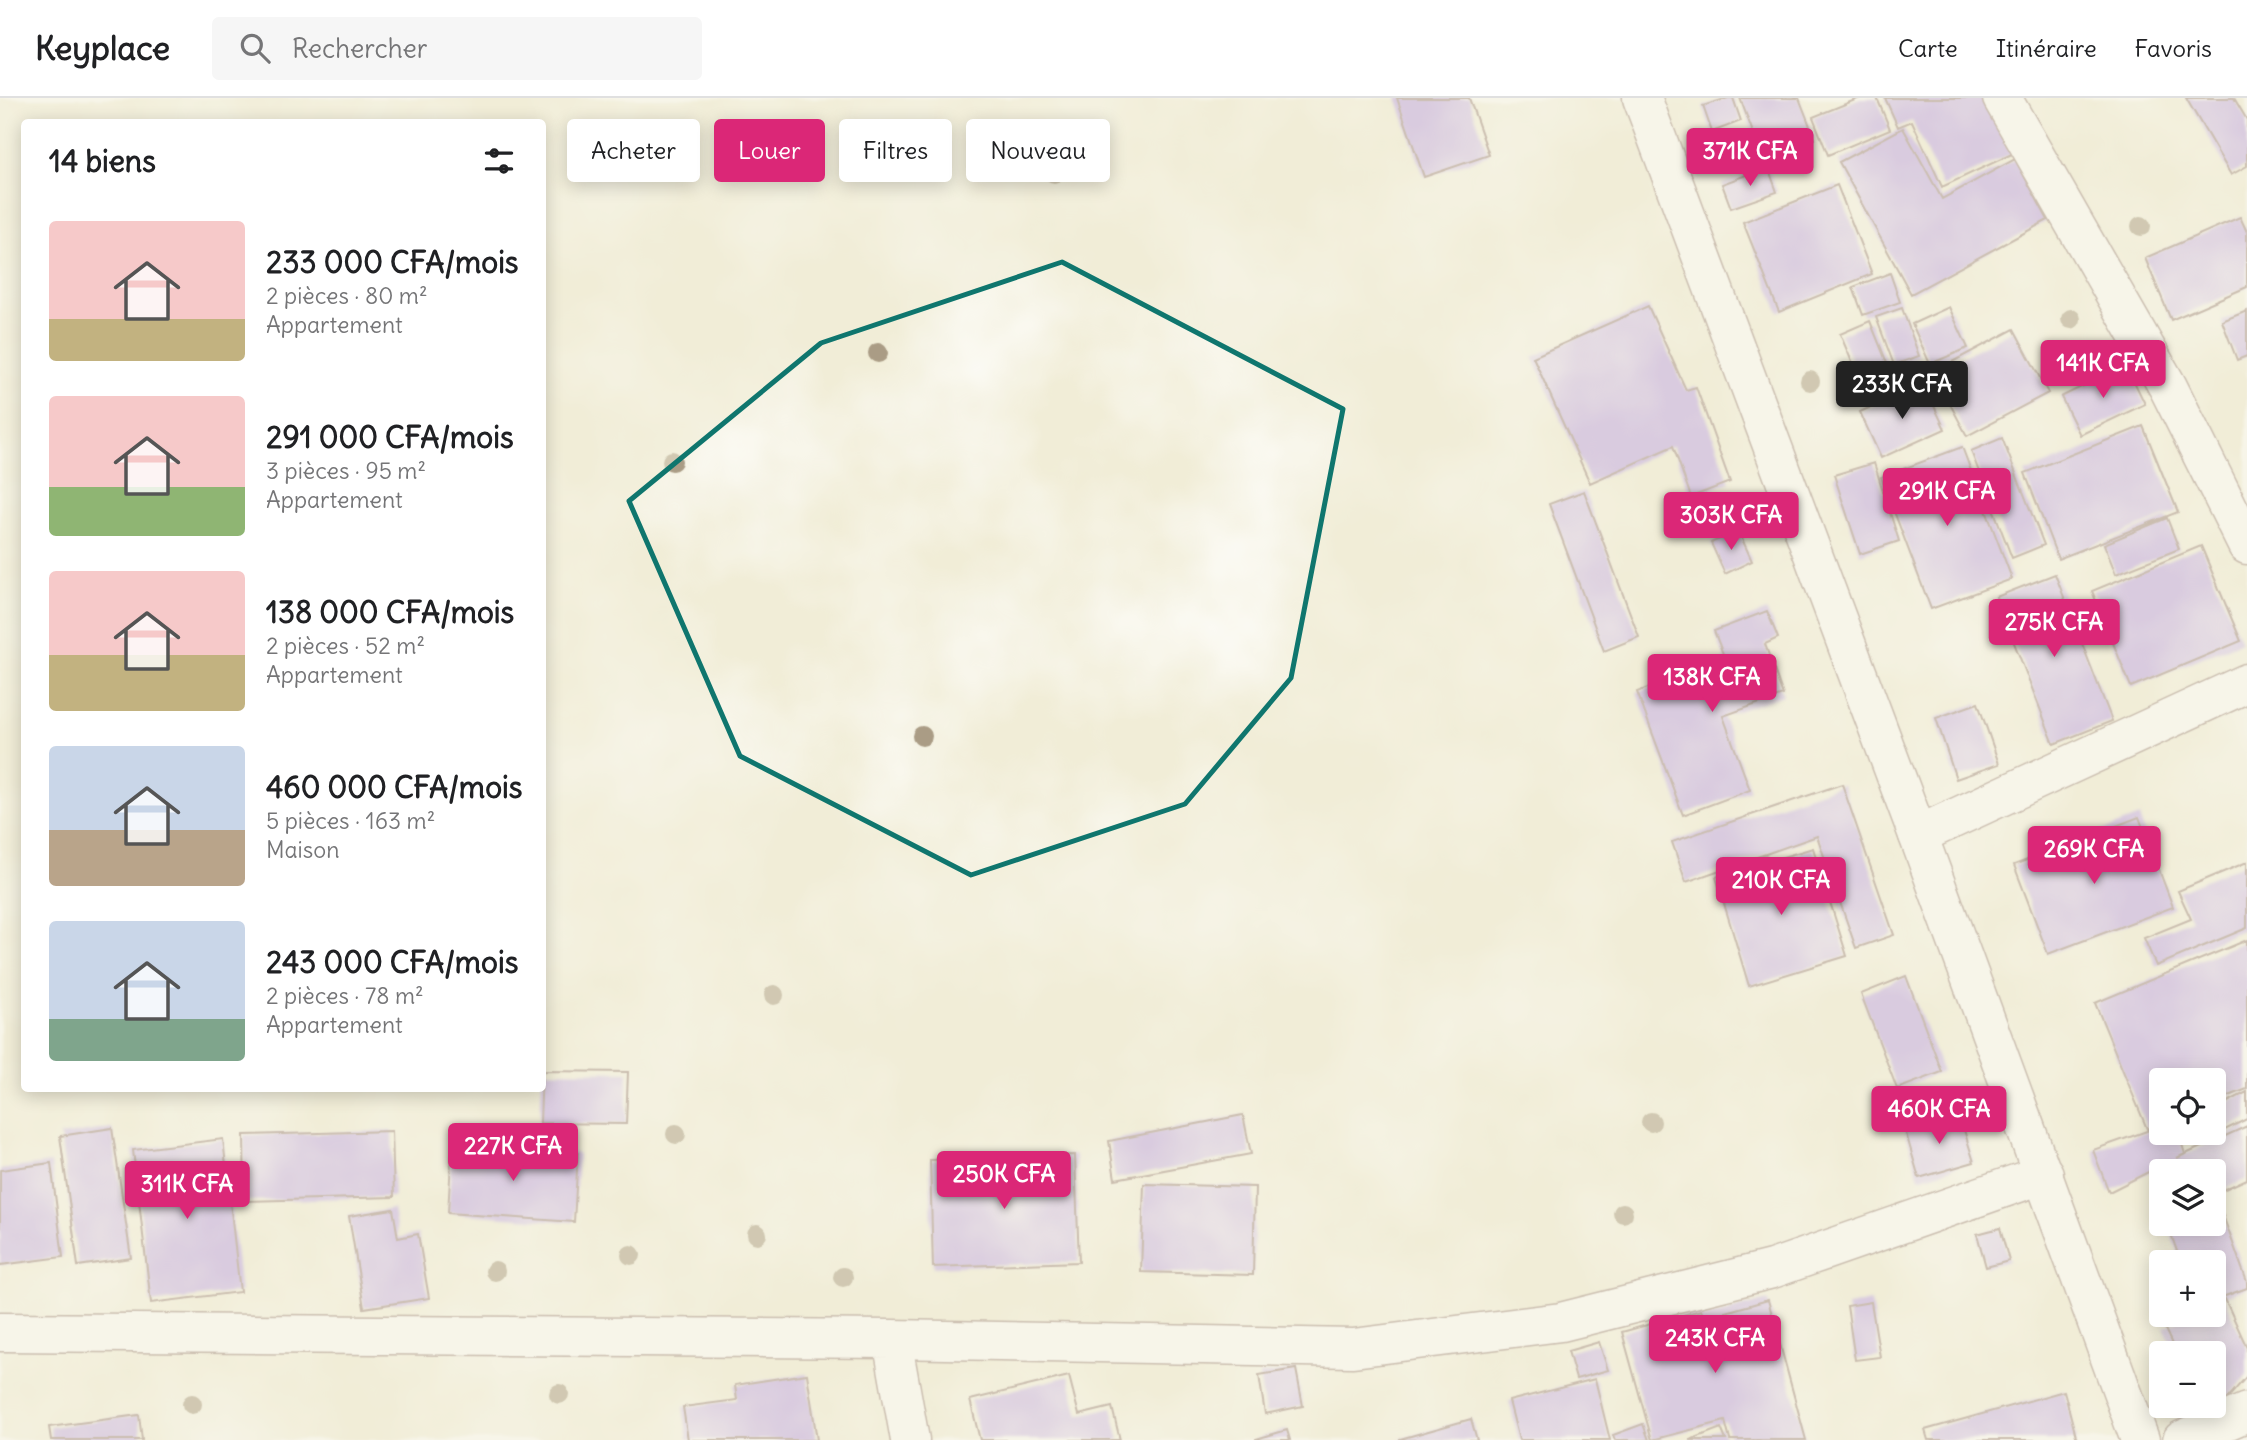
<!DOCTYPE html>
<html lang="fr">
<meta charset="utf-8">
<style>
body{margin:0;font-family:Delius,sans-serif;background:#f6f6f6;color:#202124;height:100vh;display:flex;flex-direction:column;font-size:26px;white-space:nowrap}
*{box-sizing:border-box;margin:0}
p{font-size:23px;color:#757577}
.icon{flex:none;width:38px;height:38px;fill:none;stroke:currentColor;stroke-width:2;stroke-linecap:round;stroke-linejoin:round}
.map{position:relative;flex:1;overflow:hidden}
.panel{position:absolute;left:21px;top:21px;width:525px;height:973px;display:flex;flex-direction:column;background:#fff;border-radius:7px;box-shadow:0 4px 18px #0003}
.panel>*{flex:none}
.guide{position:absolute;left:567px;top:21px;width:665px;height:63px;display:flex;gap:14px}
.buttons{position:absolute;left:2149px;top:970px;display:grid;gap:14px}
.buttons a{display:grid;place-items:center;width:77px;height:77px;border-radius:7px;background:#fff;box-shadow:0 4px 18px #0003;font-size:35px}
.price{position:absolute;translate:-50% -60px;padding:0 16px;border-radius:7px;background:#db2777;color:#fff;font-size:23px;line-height:46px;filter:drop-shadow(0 2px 4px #0008)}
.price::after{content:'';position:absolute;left:50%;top:42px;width:21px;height:16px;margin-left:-10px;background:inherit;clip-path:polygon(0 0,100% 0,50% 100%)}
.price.active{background:#222;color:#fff}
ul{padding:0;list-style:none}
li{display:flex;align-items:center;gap:21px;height:175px;padding:0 28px}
li span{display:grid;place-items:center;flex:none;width:196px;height:140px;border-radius:7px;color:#555}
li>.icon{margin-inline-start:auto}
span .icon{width:84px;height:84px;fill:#fffc;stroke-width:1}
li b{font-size:30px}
h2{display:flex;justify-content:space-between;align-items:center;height:84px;padding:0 28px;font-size:30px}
.pill{padding:0 24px;border-radius:7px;background:#fff;box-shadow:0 4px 18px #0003;font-size:24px;line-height:63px}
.pill.active{background:#db2777;color:#fff}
header{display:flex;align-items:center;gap:42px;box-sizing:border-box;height:98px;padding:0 35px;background:#fff;border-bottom:2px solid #e0e0e0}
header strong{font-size:33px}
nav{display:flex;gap:38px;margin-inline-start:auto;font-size:24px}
.search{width:490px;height:63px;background:#f6f6f6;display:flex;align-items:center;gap:18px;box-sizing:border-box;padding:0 24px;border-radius:7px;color:#757577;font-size:26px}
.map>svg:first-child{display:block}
</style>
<header>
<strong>Keyplace</strong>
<div class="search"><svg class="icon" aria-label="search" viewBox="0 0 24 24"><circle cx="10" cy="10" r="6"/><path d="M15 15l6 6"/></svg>Rechercher</div>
<nav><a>Carte</a><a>Itinéraire</a><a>Favoris</a></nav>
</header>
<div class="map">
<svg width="2247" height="1342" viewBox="0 0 2247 1342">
<rect width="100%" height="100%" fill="#fff"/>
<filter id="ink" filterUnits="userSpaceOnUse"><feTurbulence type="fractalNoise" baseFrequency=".0143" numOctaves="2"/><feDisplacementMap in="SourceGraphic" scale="14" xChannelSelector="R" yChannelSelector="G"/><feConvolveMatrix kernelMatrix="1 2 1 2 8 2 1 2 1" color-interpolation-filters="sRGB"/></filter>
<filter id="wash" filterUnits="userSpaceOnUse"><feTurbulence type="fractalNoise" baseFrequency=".00686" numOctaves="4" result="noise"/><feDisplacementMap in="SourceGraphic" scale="28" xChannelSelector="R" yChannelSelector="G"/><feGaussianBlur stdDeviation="1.57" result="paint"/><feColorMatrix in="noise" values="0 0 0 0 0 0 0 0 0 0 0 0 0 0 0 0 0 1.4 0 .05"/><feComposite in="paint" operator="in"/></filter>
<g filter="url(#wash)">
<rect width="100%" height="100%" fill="#f1edd7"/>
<g id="blocks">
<path fill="#bda3e8" d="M 1397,0 L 1469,0 L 1489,57 L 1424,79 Z
M 1728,0 L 1733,0 L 1741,23 L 1712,34 L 1703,8 Z
M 1740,0 L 1799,0 L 1815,41 L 1763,61 Z
M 1860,0 L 1877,0 L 1890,31 L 1828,57 L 1813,19 Z
M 1885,0 L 1989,0 L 2014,55 L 1942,89 L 1912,23 L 1898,29 Z
M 2186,0 L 2234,0 L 2247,22 L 2247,68 L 2231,77 Z
M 1903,30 L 1942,101 L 2015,61 L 2048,122 L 1911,196 L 1839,64 Z
M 1768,69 L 1777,94 L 1731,110 L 1722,86 Z
M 1837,87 L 1872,176 L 1779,214 L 1743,124 Z
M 2240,119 L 2247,134 L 2247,189 L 2171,222 L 2145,160 Z
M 1890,175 L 1900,204 L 1863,217 L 1853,189 Z
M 1648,208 L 1686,292 L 1696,289 L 1730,384 L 1691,399 L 1673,348 L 1590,385 L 1533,259 Z
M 1949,209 L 1968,250 L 1930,266 L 1912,226 Z
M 1902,210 L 1919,258 L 1894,267 L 1876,219 Z
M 2247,213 L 2247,258 L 2237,262 L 2222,223 Z
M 1870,223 L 1887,265 L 1858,278 L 1840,236 Z
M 2014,231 L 2048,295 L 1967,338 L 1933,274 Z
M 2126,267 L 2145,306 L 2080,337 L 2061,299 Z
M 1923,285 L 1945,331 L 1881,360 L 1860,314 Z
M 2143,328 L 2178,414 L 2058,461 L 2025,375 Z
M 2002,340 L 2044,447 L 2012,460 L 1971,353 Z
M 1962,349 L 2012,481 L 1931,511 L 1881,379 Z
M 1874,365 L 1899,443 L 1860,456 L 1834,377 Z
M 1584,393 L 1639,539 L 1604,553 L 1549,406 Z
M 2167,420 L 2179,451 L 2116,476 L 2104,446 Z
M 1738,432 L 1752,463 L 1725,476 L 1711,445 Z
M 2201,448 L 2241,543 L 2131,589 L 2092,493 Z
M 2055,476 L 2112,623 L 2054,646 L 1996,499 Z
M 1767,513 L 1778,540 L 1765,546 L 1783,597 L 1723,618 L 1750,692 L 1683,717 L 1637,594 L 1725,561 L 1714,533 Z
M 1978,605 L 1999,666 L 1956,681 L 1936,620 Z
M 1842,686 L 1894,837 L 1856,850 L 1817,738 L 1686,784 L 1672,744 Z
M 2139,719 L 2173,809 L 2048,856 L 2014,767 Z
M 1813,750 L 1847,858 L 1749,888 L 1716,779 Z
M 2247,764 L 2247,830 L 2156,868 L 2144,840 L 2191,821 L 2178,793 Z
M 2247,842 L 2247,991 L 2214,1004 L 2214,982 L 2161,982 L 2161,1026 L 2147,1031 L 2095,905 Z
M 1906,878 L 1942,974 L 1897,991 L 1861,896 Z
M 542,973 L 628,974 L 626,1026 L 540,1025 Z
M 2247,994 L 2247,1021 L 2197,1046 L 2191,1034 L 2214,1034 L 2214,1011 Z
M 1959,1016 L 1974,1064 L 1919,1080 L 1905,1032 Z
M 1243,1017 L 1251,1056 L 1115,1081 L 1109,1043 Z
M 2161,1028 L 2161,1034 L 2178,1034 L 2185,1056 L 2177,1060 L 2247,1028 L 2247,1081 L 2214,1096 L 2214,1073 L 2169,1073 L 2166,1065 L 2109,1094 L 2093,1052 Z
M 112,1030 L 131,1160 L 78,1168 L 60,1038 Z
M 392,1033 L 394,1099 L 245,1103 L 244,1037 Z
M 223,1041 L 240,1194 L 151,1205 L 133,1052 Z
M 452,1046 L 578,1055 L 574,1124 L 448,1115 Z
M 1075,1057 L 1079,1164 L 933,1169 L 930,1062 Z
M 51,1065 L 63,1159 L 0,1167 L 0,1072 Z
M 1144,1086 L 1255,1089 L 1253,1177 L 1141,1174 Z
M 393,1111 L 398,1140 L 418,1136 L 429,1200 L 364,1210 L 349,1118 Z
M 2221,1112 L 2247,1184 L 2247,1190 L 2214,1202 L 2214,1164 L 2181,1164 L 2169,1131 L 2184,1125 L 2214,1125 L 2214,1114 Z
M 2000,1130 L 2009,1163 L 1986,1169 L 1977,1136 Z
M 2225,1201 L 2247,1250 L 2247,1278 L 2221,1308 L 2204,1316 L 2200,1307 L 2214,1307 L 2214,1255 L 2176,1255 L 2164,1229 L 2193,1216 L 2214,1216 L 2214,1206 Z
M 1768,1202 L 1806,1342 L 1730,1342 L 1725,1323 L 1652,1342 L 1622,1234 L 1701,1212 L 1704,1220 Z
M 1871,1204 L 1880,1259 L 1855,1262 L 1847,1208 Z
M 1599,1244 L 1608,1272 L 1576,1281 L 1568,1253 Z
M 1296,1271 L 1303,1308 L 1265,1316 L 1259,1277 Z
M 807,1276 L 817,1342 L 688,1342 L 683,1309 L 737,1302 L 735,1287 Z
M 1069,1278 L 1079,1317 L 1112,1309 L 1120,1342 L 980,1342 L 970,1302 Z
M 1595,1281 L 1610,1342 L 1519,1342 L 1509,1303 Z
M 2064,1293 L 2077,1342 L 1928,1342 L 1925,1332 Z
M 139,1317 L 142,1342 L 51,1342 L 49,1329 Z
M 1471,1321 L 1477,1342 L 1400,1342 L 1400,1341 Z
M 1643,1326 L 1649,1342 L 1615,1342 L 1613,1337 Z
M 1721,1330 L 1726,1342 L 1690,1342 Z
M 1287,1332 L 1290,1342 L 1256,1342 L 1256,1341 Z"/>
</g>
</g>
<g filter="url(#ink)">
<use href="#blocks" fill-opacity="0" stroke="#9e8681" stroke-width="2"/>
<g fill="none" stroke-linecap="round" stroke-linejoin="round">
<defs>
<path id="minor" d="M 2002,0 L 2168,289 L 2247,447
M 1918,737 L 2247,585
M 0,1234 L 892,1241 L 1353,1250 L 1561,1224 L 1772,1171 L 2044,1076
M 892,1241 L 910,1342
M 2182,1342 L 2247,1314"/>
<path id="tertiary" d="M 1642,0 L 1918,737 L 2140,1342"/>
</defs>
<use href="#minor" stroke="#9e8681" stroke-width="41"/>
<use href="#tertiary" stroke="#9e8681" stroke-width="41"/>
<use href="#minor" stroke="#fff" stroke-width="38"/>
<use href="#tertiary" stroke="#fff" stroke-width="38"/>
</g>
<g fill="#aa9c85">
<circle cx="1054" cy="75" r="10"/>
<circle cx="2141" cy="128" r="10"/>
<circle cx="2071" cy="221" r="10"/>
<circle cx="878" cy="255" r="10"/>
<circle cx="1810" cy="283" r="10"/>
<circle cx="672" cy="363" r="10"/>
<circle cx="922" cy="638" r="10"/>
<circle cx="774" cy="897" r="10"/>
<circle cx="1651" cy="1024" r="10"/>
<circle cx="676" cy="1036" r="10"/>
<circle cx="1623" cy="1115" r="10"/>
<circle cx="757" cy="1136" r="10"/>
<circle cx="631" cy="1157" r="10"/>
<circle cx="495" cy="1173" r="10"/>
<circle cx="843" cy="1179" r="10"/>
<circle cx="559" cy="1296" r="10"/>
<circle cx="192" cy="1306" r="10"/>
</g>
</g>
<path d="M0 0H2247V1342H0ZM 1062,164 L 1343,311 L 1291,580 L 1185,706 L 971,777 L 740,658 L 629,403 L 821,245 Z" fill="#f1edd7" fill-opacity=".55" fill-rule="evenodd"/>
<path fill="none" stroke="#0f766e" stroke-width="5" stroke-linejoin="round" d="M 1062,164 L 1343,311 L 1291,580 L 1185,706 L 971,777 L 740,658 L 629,403 L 821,245 Z"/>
</svg>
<div class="buttons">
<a><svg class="icon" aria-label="locate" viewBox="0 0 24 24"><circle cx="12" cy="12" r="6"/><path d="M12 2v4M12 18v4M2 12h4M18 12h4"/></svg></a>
<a><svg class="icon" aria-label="layers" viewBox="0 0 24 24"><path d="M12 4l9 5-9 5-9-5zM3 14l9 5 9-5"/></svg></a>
<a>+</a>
<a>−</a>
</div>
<b class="price" style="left:1750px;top:90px">371K CFA</b>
<b class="price" style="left:2103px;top:302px">141K CFA</b>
<b class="price active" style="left:1902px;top:323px">233K CFA</b>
<b class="price" style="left:1947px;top:430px">291K CFA</b>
<b class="price" style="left:1731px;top:454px">303K CFA</b>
<b class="price" style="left:2054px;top:561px">275K CFA</b>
<b class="price" style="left:1712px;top:616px">138K CFA</b>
<b class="price" style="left:2094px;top:788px">269K CFA</b>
<b class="price" style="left:1781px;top:819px">210K CFA</b>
<b class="price" style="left:1939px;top:1048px">460K CFA</b>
<b class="price" style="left:513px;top:1085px">227K CFA</b>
<b class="price" style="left:1004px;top:1113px">250K CFA</b>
<b class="price" style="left:187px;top:1123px">311K CFA</b>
<b class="price" style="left:1715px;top:1277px">243K CFA</b>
<div class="guide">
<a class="pill">Acheter</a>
<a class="pill active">Louer</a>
<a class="pill">Filtres</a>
<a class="pill">Nouveau</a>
</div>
<section class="panel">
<h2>14 biens<svg class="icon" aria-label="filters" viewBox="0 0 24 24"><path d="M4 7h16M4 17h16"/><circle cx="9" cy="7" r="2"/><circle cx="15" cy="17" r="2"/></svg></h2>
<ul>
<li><span style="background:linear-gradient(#f6c9c9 70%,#c2b280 0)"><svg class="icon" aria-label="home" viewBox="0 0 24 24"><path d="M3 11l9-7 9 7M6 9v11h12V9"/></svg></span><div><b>233 000 CFA/mois</b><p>2 pièces · 80 m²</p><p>Appartement</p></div></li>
<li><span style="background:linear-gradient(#f6c9c9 65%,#8fb573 0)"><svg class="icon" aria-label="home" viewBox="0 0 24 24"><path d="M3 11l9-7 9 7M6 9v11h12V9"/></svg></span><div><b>291 000 CFA/mois</b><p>3 pièces · 95 m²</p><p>Appartement</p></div></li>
<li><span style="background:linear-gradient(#f6c9c9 60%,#c2b280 0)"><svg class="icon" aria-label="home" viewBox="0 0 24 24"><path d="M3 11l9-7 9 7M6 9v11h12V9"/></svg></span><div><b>138 000 CFA/mois</b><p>2 pièces · 52 m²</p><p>Appartement</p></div></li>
<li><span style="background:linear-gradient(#c9d6e8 60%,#b9a48a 0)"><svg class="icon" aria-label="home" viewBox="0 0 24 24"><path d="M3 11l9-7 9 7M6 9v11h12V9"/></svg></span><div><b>460 000 CFA/mois</b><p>5 pièces · 163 m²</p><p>Maison</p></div></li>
<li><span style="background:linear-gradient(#c9d6e8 70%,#7fa58c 0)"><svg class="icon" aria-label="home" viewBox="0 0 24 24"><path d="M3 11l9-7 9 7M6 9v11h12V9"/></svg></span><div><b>243 000 CFA/mois</b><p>2 pièces · 78 m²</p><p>Appartement</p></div></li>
</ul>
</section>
</div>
